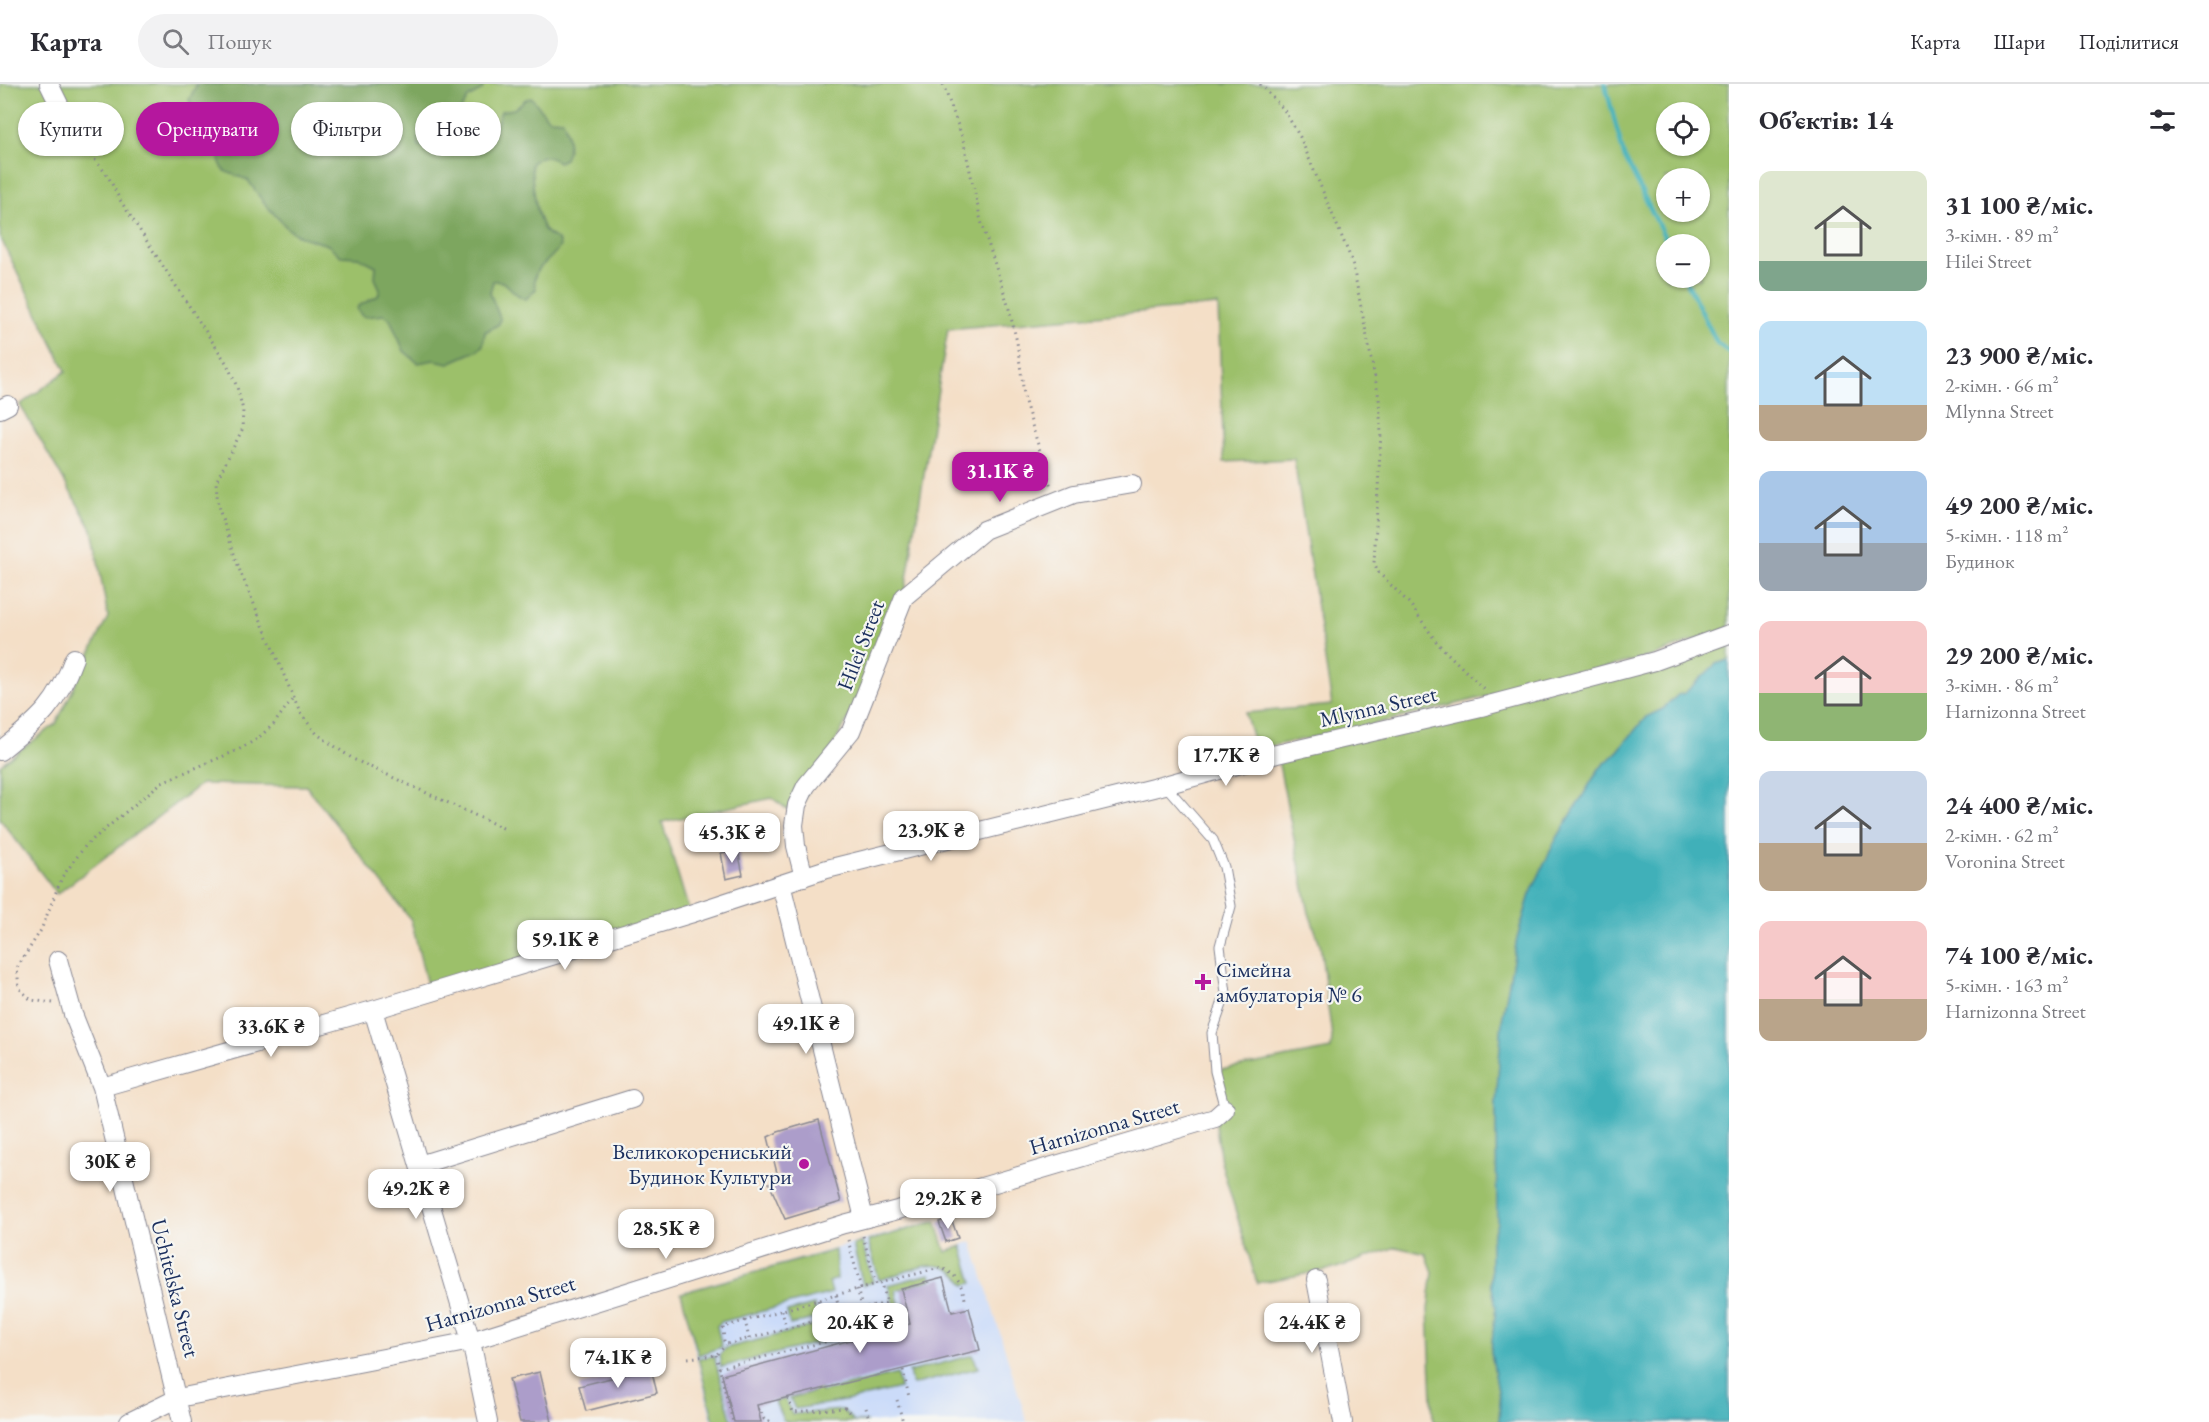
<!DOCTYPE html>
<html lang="uk">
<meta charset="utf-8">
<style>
body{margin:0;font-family:"EB Garamond",serif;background:#f2f2f3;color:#2b2b33;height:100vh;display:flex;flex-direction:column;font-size:22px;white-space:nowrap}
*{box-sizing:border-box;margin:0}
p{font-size:20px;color:#7c7c81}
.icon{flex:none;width:33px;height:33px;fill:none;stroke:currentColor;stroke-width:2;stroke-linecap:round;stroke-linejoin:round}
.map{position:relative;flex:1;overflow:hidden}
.sheet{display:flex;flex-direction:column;background:#fff;width:480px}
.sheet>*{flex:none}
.hud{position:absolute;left:18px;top:18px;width:570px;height:54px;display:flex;gap:12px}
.fabs{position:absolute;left:1656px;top:18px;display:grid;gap:12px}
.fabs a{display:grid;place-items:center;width:54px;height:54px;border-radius:50%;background:#fff;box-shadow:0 2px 4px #0004;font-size:30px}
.price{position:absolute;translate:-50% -51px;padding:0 14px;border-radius:12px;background:#fff;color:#222;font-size:20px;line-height:39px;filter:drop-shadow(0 2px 3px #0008)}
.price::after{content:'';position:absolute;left:50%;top:36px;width:18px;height:14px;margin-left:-9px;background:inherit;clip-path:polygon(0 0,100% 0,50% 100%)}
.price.current{background:#b5179e;color:#fff}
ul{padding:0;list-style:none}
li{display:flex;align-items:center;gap:18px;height:150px;padding:0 30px}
li span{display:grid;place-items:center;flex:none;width:168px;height:120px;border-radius:12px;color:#555}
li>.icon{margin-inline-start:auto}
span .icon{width:72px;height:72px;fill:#fffc;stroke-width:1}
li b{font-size:26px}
h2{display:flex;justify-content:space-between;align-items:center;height:72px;padding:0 30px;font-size:26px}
.tag{padding:0 21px;border-radius:27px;background:#fff;box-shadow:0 2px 4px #0004;font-size:21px;line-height:54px}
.tag.current{background:#b5179e;color:#fff}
header{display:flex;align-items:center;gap:36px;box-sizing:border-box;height:84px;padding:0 30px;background:#fff;border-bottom:2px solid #e1e1e2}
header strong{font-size:28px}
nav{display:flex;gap:33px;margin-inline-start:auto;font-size:21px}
.search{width:420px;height:54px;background:#f2f2f3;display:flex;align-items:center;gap:15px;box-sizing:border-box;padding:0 21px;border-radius:33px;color:#7c7c81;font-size:22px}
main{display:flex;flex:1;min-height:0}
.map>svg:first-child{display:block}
</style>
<header>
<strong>Карта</strong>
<div class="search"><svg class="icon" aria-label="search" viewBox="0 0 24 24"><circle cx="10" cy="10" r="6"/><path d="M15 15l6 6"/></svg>Пошук</div>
<nav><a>Карта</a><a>Шари</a><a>Поділитися</a></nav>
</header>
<main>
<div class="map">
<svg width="1729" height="1338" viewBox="0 0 1729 1338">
<rect width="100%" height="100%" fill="#f6f6f2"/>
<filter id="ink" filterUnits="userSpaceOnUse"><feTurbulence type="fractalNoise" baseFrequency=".0167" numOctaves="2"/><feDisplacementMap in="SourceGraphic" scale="12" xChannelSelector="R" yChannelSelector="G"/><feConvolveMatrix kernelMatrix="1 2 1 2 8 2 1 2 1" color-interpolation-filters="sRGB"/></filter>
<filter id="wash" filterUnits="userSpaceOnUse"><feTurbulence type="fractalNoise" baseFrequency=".008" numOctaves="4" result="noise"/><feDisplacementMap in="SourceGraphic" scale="24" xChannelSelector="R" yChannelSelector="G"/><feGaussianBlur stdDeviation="1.35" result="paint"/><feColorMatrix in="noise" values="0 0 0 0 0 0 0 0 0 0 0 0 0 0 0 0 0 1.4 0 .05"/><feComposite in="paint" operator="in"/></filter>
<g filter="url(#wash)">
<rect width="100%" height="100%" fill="#f4dfc7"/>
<path fill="#cbdbf9" d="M 936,1136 L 946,1167 L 972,1157 L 1027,1338 L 712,1338 L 681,1208 Z"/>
<path fill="#9cc06b" stroke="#5c7864" stroke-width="1.5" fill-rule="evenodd" d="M 0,0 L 1729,0 L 1729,544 L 1653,572 L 1350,646 L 1256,665 L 1245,629 L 1332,621 L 1294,375 L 1224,378 L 1218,221 L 948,245 L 904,513 L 877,582 L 795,731 L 772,714 L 662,738 L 690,830 L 429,909 L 411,836 L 306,702 L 201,700 L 57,810 L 0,735 L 0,681 L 56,640 L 108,533 L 92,445 L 20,321 L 66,287 L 0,153 ZM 1666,28 L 1700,28 L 1700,62 L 1666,62 ZM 1666,94 L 1700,94 L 1700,128 L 1666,128 ZM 1666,160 L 1700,160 L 1700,194 L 1666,194 Z
M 1729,558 L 1729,576 L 1716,580 L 1685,609 L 1673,615 L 1663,625 L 1646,633 L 1618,667 L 1599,685 L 1554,759 L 1530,811 L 1517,855 L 1502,937 L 1496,1021 L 1497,1139 L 1491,1157 L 1491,1198 L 1496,1223 L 1491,1267 L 1500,1319 L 1499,1338 L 1433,1338 L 1428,1225 L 1433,1188 L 1426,1170 L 1396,1163 L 1337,1184 L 1257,1199 L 1221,1078 L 1215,1034 L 1225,1025 L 1215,987 L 1331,965 L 1332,953 L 1320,860 L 1309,829 L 1278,676 Z
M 936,1137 L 946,1168 L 962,1162 L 973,1199 L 965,1201 C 943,1166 912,1187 879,1196 L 868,1157 Z
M 862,1158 L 873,1198 L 863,1201 L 853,1161 Z
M 835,1166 L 837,1195 L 829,1198 L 832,1209 L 721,1238 L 717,1242 L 722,1263 L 698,1271 L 681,1209 Z
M 930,1190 L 932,1195 L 896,1206 L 900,1225 L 895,1226 L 888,1201 Z
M 814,1221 L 817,1234 L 790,1241 L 787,1228 Z
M 857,1231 L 862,1248 L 721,1283 L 719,1271 L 726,1264 Z
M 973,1271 L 978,1284 L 912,1301 L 909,1288 Z
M 714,1272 L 732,1338 L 714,1338 L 698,1274 Z
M 897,1290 L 900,1304 L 850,1316 L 795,1325 L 790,1314 L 813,1308 L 810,1293 L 817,1292 L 821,1308 Z
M 785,1315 L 792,1330 L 843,1326 L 854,1338 L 867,1338 L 788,1338 L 783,1336 L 775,1318 Z"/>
<path fill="#7da65f" stroke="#4c6a5e" stroke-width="1.5" d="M 197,0 L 484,0 L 482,6 L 468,14 L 460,27 L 433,37 L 418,54 L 419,62 L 432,61 L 444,68 L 453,68 L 482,57 L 494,48 L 501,27 L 514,25 L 526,15 L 532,14 L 546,32 L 550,35 L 563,36 C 568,49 571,62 565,75 L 559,78 C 547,72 541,69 531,80 C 532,96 536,136 546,148 C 548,151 554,153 558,156 L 560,162 C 551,179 528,184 536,205 L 526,215 C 512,212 508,194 493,197 L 490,209 L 500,234 L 499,240 L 485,248 L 483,261 L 478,266 L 449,279 L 434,276 L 418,279 L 404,267 L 390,235 L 384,231 L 363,233 L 357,226 L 358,222 L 378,212 L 380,205 L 375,194 L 376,182 L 358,173 L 341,172 L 328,161 L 299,152 L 288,145 L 264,119 L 248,96 L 224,87 L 219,76 L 226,61 C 220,37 214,47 200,34 C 195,29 192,22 189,16 Z"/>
<path fill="#40b0b9" stroke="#2e708c" stroke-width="1.5" d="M 1729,576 L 1729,1338 L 1499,1338 L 1500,1319 L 1491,1267 L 1496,1223 L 1491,1198 L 1491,1157 L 1497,1139 L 1496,1021 L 1502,937 L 1517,855 L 1530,811 L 1554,759 L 1599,685 L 1618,667 L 1646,633 L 1663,625 L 1678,611 L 1685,609 L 1716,580 Z"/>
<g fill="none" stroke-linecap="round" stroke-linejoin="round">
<path stroke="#40b0b9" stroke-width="4.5" d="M 1605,0 L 1624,72 L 1668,160
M 1685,194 L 1717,259 L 1729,268"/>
</g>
<g id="blocks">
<path fill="#ac9dca" d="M 738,766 L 743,791 L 726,795 L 721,769 Z
M 819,1036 L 841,1118 L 785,1135 L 769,1099 L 779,1097 L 768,1053 L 778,1048 Z
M 951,1134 L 958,1154 L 946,1158 L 939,1138 Z
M 943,1194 L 952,1228 L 969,1224 L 980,1266 L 757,1321 L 761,1338 L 734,1338 L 722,1291 L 910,1240 L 901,1205 Z
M 651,1284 L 657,1309 L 586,1327 L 579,1302 Z
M 540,1288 L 552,1338 L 520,1338 L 509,1295 Z"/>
</g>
</g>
<g filter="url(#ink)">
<use href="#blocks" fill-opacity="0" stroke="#888792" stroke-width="1.5"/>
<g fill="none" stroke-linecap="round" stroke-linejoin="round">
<defs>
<path id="lane" d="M 1165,701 L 1213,756 L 1224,783 L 1231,822 L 1220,862 L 1226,909 L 1212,949 L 1215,987 L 1225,1025"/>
<path id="street" d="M 49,0 L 80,63
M 0,325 L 8,321
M 0,667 C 38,636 57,622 74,574
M 804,793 L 796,762 L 794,741 L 797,721 L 806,702 L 851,647 L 904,513 L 984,446 L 1074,410 L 1132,400
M 781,800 L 864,1134
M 58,876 L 73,930 L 102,1003 L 182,1338
M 373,926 L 471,1257 L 488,1338
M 102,1003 L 373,926 L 690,830 L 827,785 L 1165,701 L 1277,670 L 1481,623 L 1655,577 L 1729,550
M 419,1081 L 632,1015
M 1316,1196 L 1343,1338
M 129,1338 L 178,1314 L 471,1257 L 844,1140 L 951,1112 L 1215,1034 L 1225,1025"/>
</defs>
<use href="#lane" stroke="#888792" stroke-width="11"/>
<use href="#street" stroke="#888792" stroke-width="20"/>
<path stroke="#888792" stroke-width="3" stroke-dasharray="1.5 4.5" stroke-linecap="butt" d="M 943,0 L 963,55 L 981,137 L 1008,221 L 1017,258 L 1025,318 L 1051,403
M 1260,0 L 1284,26 L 1300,53 L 1352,177 L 1379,314 L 1381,349 L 1374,479 L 1379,489 L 1410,520 L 1438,560 L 1486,607
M 91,71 L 108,92 L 120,116 L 227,280 L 237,303 L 243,326 L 242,346 L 216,398 L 218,422 L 240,487 L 300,629 L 317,650 L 353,675 L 505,745
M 53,919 L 31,916 L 19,904 L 17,884 L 41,846 L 62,793 L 86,761 L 162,698 L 238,666 L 257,655 L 274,640 L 292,615
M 863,1152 L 876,1200 L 940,1184 C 955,1188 962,1200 965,1215
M 848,1156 L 861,1204 L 876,1200
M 861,1204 L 723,1243 L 724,1257 L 727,1260 L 887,1219 L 882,1199
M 857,1205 L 863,1226
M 836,1211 L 840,1232
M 818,1216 L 823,1236
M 876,1222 L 881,1247
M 782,1226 L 786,1245
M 745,1236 L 749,1255
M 863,1240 L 879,1236
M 716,1271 L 733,1338
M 688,1274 L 716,1271 L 726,1261
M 719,1284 L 865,1248 L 860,1226
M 903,1286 L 909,1313
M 788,1314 L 793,1328 L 845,1324 L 850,1328
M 897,1316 L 903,1338
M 866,1324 L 870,1338
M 758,1326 L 760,1325 L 764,1335 L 772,1338"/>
<use href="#lane" stroke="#fff" stroke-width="9"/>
<use href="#street" stroke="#fff" stroke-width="18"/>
</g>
</g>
<g fill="#b5179e" stroke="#f6f6f2" stroke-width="2">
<path d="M1200 889h6v6h6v6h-6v6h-6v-6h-6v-6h6z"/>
<circle cx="804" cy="1080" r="6"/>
</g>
<g text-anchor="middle" stroke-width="4.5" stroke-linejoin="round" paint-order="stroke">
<g font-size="22" fill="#1b2f5e" stroke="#f6f6f2">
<text transform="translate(860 561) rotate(-69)" y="8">Hilei Street</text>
<text transform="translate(1378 622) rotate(-13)" y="8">Mlynna Street</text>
<text transform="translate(1104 1042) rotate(-16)" y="8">Harnizonna Street</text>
<text transform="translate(176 1204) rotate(76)" y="8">Uchitelska Street</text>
<text transform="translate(500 1219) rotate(-16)" y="8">Harnizonna Street</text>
</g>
<g font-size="22" fill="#1b2f5e" stroke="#f6f6f2" text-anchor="start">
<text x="1216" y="893">Сімейна<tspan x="1216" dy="25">амбулаторія № 6</tspan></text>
<text x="792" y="1075" text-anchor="end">Великокорениський<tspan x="792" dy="25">Будинок Культури</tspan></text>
</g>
</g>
</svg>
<div class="fabs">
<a><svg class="icon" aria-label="locate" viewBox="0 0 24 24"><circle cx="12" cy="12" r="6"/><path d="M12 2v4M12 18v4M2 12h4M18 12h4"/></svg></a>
<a>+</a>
<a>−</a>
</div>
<b class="price current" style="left:1000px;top:419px">31.1K ₴</b>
<b class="price" style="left:1226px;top:703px">17.7K ₴</b>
<b class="price" style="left:931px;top:778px">23.9K ₴</b>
<b class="price" style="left:732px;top:780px">45.3K ₴</b>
<b class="price" style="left:565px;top:887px">59.1K ₴</b>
<b class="price" style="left:806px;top:971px">49.1K ₴</b>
<b class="price" style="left:271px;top:974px">33.6K ₴</b>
<b class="price" style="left:110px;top:1109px">30K ₴</b>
<b class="price" style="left:416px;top:1136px">49.2K ₴</b>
<b class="price" style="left:948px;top:1146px">29.2K ₴</b>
<b class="price" style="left:666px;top:1176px">28.5K ₴</b>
<b class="price" style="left:860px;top:1270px">20.4K ₴</b>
<b class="price" style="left:1312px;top:1270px">24.4K ₴</b>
<b class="price" style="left:618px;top:1305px">74.1K ₴</b>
<div class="hud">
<a class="tag">Купити</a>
<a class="tag current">Орендувати</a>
<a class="tag">Фільтри</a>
<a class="tag">Нове</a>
</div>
</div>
<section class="sheet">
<h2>Об’єктів: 14<svg class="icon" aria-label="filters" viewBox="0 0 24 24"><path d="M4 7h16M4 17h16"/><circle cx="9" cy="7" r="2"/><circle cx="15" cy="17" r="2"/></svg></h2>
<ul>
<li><span style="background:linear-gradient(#dfe7d0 75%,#7fa58c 0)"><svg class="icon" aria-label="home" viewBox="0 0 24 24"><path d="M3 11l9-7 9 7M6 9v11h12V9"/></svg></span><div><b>31 100 ₴/міс.</b><p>3-кімн. · 89 m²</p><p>Hilei Street</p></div></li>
<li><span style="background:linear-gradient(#bfe0f5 70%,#b9a48a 0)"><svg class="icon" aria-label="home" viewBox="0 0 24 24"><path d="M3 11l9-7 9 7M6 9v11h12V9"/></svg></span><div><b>23 900 ₴/міс.</b><p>2-кімн. · 66 m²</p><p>Mlynna Street</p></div></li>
<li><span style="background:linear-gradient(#a9c7e8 60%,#9aa5b1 0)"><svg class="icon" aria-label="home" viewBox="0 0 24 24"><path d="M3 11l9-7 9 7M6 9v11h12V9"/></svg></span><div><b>49 200 ₴/міс.</b><p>5-кімн. · 118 m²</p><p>Будинок</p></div></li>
<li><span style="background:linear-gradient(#f6c9c9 60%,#8fb573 0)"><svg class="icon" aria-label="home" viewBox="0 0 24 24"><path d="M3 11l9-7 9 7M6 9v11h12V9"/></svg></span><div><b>29 200 ₴/міс.</b><p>3-кімн. · 86 m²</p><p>Harnizonna Street</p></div></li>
<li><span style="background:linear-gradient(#c9d6e8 60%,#b9a48a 0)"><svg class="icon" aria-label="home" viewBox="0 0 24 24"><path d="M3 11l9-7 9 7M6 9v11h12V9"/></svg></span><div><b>24 400 ₴/міс.</b><p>2-кімн. · 62 m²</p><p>Voronina Street</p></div></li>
<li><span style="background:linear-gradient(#f6c9c9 65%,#b9a48a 0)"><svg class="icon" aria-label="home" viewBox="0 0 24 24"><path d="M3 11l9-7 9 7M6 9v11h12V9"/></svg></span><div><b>74 100 ₴/міс.</b><p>5-кімн. · 163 m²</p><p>Harnizonna Street</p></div></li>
</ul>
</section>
</main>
